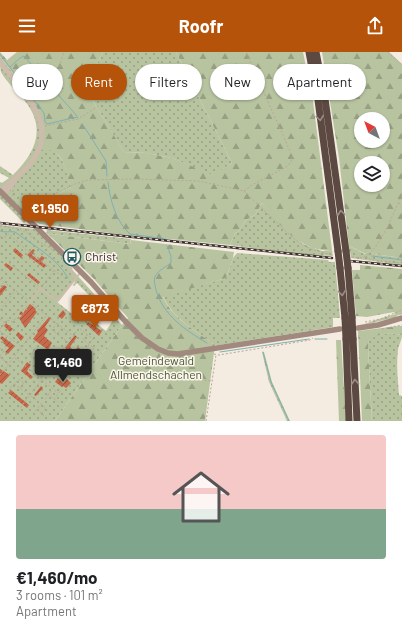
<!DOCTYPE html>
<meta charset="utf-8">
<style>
body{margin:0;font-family:Barlow,sans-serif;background:#f6f6f6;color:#202124;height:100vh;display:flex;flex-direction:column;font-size:15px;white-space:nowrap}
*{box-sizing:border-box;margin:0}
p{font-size:13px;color:#757577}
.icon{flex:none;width:22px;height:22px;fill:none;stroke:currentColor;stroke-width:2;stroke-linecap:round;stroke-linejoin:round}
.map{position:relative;height:369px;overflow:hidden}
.side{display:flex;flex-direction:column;background:#fff;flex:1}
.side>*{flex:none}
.guide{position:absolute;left:12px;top:12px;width:378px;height:36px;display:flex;gap:8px}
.needle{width:26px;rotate:319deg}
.controls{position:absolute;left:354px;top:60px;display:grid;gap:8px}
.controls a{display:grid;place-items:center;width:36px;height:36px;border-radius:50%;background:#fff;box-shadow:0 1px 3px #0004;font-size:20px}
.price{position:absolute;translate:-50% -34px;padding:0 9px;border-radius:4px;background:#b45309;color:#fff;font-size:13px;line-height:26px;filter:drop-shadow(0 1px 2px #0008)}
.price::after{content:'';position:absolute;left:50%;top:24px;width:12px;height:9px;margin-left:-6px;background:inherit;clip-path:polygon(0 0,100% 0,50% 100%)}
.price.on{background:#222;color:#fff}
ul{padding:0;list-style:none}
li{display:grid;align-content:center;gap:8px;height:212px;padding:0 16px}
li+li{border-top:1px solid #e0e0e0}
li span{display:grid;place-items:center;height:124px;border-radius:4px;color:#555}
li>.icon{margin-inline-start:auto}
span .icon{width:72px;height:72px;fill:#fffc;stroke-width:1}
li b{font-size:17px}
.pill{padding:0 14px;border-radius:18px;background:#fff;box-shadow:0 1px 3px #0004;font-size:14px;line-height:36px}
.pill.on{background:#b45309;color:#fff}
header{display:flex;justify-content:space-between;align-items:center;height:52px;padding:0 16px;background:#b45309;color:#fff;font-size:18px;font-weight:700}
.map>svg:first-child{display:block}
</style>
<header><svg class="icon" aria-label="menu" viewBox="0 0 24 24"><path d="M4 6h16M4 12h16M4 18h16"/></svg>Roofr<svg class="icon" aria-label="share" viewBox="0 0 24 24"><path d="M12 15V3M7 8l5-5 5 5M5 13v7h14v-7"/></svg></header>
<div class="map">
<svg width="402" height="369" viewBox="0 0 402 369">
<defs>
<pattern id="grass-dots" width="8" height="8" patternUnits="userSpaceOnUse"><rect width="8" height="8" fill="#b8c4a0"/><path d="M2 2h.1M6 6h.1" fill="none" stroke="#97a083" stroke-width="1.8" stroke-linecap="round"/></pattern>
<pattern id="forest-firs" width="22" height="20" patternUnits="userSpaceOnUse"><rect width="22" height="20" fill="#b8c4a0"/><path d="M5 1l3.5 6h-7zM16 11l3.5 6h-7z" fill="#97a083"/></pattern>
<pattern id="wetland-marsh" width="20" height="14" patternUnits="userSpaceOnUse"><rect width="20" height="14" fill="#b8c4a0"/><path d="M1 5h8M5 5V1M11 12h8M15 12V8" fill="none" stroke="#97a083"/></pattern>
<pattern id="building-hatch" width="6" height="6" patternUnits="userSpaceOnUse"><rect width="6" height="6" fill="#c8694b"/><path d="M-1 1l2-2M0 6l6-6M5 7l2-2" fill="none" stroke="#a4573f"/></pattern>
</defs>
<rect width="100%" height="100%" fill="#f4ebe1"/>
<path fill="url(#grass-dots)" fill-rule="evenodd" d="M 103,0 L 176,0 L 232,111 L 213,124 L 172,106 L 147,101 L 124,100 C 109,77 97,53 81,31 L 93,19 Z
M 0,5 C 14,23 34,44 42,65 C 44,73 42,84 44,89 C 50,100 54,97 59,104 C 66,112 68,126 71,135 L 26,158 L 31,165 L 24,171 L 0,147 L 0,130 L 2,131 L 9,126 L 0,121 L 0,114 L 13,123 C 35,101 47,77 25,49 C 17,39 7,31 1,20 C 0,16 0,9 0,5 Z
M 262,151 L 283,175 L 303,192 L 322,199 L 332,198 L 333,204 L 297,202 L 230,193 L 235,181 L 239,179 L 246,168 L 255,163 Z
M 0,173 L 34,177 L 62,203 L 61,204 L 68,213 L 122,273 L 55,369 L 0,369 ZM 74,228 L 75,230 L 73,233 L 74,234 L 77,231 L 113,268 L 106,279 L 86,263 L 80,268 L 57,250 Z
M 47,178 L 131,187 L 130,192 L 51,182 L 49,183 L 46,181 Z
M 349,194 L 365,202 L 370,199 L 374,202 L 402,206 L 402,213 L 351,206 Z
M 237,201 L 328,208 L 329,210 L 335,210 L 340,266 L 333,266 L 333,275 L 219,293 L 215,293 C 196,279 173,267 163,244 L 226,226 L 233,206 Z
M 395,262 L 397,265 L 363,273 C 365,271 389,264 395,262 Z
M 391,281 L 402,283 C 402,289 398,293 398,298 C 396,314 398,328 399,343 L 402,344 L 402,369 L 372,369 L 368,295 L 369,287 L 376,283 Z"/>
<path fill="url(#forest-firs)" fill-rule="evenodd" d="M 0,0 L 7,8 L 17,0 L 103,0 L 93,19 L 81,31 L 90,44 L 124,100 L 147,101 L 172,106 L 213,123 L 232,111 L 176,0 L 303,0 L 313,49 L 332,198 C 302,201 279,173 262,151 L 255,163 L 246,168 L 239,179 L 235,181 L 230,193 L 118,182 L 40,172 L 35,170 L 25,158 L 71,135 C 64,117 65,96 41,98 C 42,92 44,86 44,80 C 44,55 15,24 0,5 Z
M 322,0 L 389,0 L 402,12 L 402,206 L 374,202 L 370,199 L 366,202 L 349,194 L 339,106 ZM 361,67 L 383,67 L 383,89 L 361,89 ZM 361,111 L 383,111 L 383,133 L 361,133 Z
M 51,182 L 130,192 L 131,188 L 234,200 L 233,206 L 226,226 L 163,245 C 173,267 196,279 215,293 L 205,369 L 55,369 L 122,273 L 128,266 L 94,227 L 49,183 Z
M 360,213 L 402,217 L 402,262 L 396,264 L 394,260 L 367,265 L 356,264 L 352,218 L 360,218 Z
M 398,274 L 402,274 L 402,283 C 390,280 379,281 369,288 L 368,295 L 372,369 L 362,369 L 358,279 Z
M 336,288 L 341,288 L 346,369 L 339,369 Z"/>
<path fill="url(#wetland-marsh)" d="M 262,300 L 264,300 L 272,330 L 290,369 L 287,369 L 269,330 Z"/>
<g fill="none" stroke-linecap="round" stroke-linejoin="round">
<path stroke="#7fb0b2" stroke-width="1" d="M 0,2 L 32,45
M 10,15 L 20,6 L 24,4 L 50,33
M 54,38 L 77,64
M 33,47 L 44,61 L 45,70 L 47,72 L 77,65 L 78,66
M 83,73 L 106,109 L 107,124
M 108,130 C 110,148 116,170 130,182 L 166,187
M 0,179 C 6,181 9,179 15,180 C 34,194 56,205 68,226
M 167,194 L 171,204 L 171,211 C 167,214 159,218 156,223 C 153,227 155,233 156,238 C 163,263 185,278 207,291
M 372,204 L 402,208
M 315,287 L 327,287
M 220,300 L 309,287
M 263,300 L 271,330 L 289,369"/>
</g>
<path fill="url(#building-hatch)" d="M 15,196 L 23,203 L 21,206 L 14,200 L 13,199 Z
M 33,197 L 35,198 L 32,203 L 38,208 L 42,204 L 45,206 L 41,210 L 46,213 L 44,216 L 27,203 Z
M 6,211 L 13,216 L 11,219 L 4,213 Z
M 29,221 L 40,230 L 38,232 L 27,223 Z
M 4,233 L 7,235 L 0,244 L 0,237 Z
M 30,252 L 36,257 L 35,258 L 37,260 L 25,276 L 19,266 L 22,264 L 19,262 L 21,259 L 23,261 Z
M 63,258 L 66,262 L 62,267 L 58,264 Z
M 49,265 L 51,266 L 45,275 L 48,278 L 44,284 L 52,291 L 48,298 L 33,287 L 38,280 L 37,279 Z
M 88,270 L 102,279 L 99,284 L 86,272 Z
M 6,271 L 13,277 L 10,280 L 4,274 Z
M 18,280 L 24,285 L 21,289 L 16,283 Z
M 75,283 L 77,285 L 70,295 L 74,299 L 78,295 L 89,304 L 87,307 L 83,304 L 80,307 L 65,296 Z
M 2,284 L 15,294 L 8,302 L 5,300 L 9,296 L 3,291 L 4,290 L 0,286 Z
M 27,310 L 31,313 L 27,319 L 33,325 L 31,327 L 21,319 Z
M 0,317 L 10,323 L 2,332 L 0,331 Z
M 58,326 L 63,331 L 67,327 L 71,331 L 66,336 L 63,334 L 62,335 L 55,330 Z
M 41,334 L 43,336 L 36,344 L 34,343 Z
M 11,338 L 29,353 L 27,356 L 8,341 Z"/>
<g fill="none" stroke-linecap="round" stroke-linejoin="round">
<path stroke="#b9a596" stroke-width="1" stroke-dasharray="2 2" stroke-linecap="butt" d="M 388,0 L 402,13
M 33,46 C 39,43 46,40 51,37 C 57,32 60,9 64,0
M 45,74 L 78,67 L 100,53
M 13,138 L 13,145
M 244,139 L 252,133 L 288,114 L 293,106 L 246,0
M 399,151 L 402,155
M 24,157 L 75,132 L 88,128 L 133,127 L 199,129 L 244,139 L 293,186 L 310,197 L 332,203
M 27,173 L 30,184 L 53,198
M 0,174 L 20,177 L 28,182
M 0,185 L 6,185 L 9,182 L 25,197 L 66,227
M 0,202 L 1,201
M 366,204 L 371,208 L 402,211
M 352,205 C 357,206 363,207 367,203 C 380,196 395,157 402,143
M 9,211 L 38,234
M 0,227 L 28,248
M 43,233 L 54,218
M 0,235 L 3,231
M 32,252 L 72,283
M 0,258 L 15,239
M 27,258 L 25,256 L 28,252
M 0,267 L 5,271 L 0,277
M 365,270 L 380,267 L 402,258
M 5,271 L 7,268 L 13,270 L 15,267 L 24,262 L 22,259 L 25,256
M 57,271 L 52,278 L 68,290
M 382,277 L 402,273
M 0,279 L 22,295
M 58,281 L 62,276
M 87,283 L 83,288 L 94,296 L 90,302
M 30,295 L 40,303
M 0,296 L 4,300
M 35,298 L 30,304 L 48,316
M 60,302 L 74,313
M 214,302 L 219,303 L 310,288 L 313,286
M 0,304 L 7,295
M 0,305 L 9,312
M 15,306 L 42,327 L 20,356
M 37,307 L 44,298
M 65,314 L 74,321
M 70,318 L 78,308
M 61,319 L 68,310
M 125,320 L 213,329
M 0,323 L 46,264
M 41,326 L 79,276 L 93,287 L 86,297
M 42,328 L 58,341
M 14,332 L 30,343
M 10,336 L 19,327 L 24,331
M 20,336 L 27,327
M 48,342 L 58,350
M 31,344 L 46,356 L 42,361
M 45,347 L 52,338
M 54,347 L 62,337
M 37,357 L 45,365
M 33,362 L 40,353
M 206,369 L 216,303"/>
<path stroke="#cdbbac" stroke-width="2" d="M 71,215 L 72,222 L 75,227
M 30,250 L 40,236 L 58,249 L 80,221"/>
<path stroke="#cdbbac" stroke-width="5" d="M 0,10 C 22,40 62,73 30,112 C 22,122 10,130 1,139
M 3,142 L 11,134 L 15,128"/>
<path stroke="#a18a7d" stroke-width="5.5" d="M 0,139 L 91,230 L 125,269 L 142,286 L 158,297 L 168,301 L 178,302 L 340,277
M 358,276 L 378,273 L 402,266"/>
<path stroke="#5c4a42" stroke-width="7" d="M 309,0 L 318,48 L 338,199
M 316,0 L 325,47 L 346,199
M 340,216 L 345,266
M 348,216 L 352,265
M 346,287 L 349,369
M 353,287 L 357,369"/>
<defs>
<path id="rail" d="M 0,171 L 332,206
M 350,209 L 402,214"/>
</defs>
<use href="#rail" stroke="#3b302b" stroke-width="2.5"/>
<use href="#rail" stroke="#fbf5ee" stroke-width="1" stroke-dasharray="3" stroke-linecap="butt"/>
<path stroke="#5c4a42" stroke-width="7" d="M 338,199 L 340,216
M 346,199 L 348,216
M 352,265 L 353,287
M 345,266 L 346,287"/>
</g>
<defs><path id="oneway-chevron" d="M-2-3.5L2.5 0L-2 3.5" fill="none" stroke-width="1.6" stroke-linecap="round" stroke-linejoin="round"/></defs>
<g stroke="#9c8e87">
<use href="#oneway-chevron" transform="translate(320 66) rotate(82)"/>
<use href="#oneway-chevron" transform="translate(341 161) rotate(-97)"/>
<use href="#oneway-chevron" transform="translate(342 241) rotate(84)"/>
<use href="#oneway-chevron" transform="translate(355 330) rotate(-93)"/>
</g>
<defs>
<symbol id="bus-ring" viewBox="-11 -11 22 22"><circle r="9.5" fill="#fbf5ee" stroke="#1f5a5e" stroke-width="1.5"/><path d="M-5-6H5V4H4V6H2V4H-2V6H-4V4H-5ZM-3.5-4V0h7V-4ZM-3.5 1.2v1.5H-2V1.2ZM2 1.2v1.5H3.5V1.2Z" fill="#1f5a5e"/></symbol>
</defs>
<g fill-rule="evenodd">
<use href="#bus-ring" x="62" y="195" width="20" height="20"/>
</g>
<g text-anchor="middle" stroke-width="3" stroke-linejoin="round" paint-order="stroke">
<g font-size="12" fill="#3b302b" stroke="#fbf5ee" text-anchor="start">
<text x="85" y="209">Christ</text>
</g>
<g font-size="12" fill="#4a5a2e" stroke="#fbf5ee">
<text x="156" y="313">Gemeindewald<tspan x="156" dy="14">Allmendschachen</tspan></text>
</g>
</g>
</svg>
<div class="controls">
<a><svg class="needle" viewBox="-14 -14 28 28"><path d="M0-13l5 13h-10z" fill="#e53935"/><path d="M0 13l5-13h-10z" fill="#757577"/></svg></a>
<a><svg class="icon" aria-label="layers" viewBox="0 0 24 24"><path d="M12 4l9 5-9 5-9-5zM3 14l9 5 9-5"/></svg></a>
</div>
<b class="price" style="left:50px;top:177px">€1,950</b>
<b class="price" style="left:95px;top:277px">€873</b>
<b class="price on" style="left:63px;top:331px">€1,460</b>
<div class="guide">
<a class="pill">Buy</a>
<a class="pill on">Rent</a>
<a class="pill">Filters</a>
<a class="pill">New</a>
<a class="pill">Apartment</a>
</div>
</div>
<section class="side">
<ul>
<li><span style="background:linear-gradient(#f6c9c9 60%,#7fa58c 0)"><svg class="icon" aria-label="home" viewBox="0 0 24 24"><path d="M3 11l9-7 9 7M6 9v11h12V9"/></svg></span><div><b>€1,460/mo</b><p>3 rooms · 101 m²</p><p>Apartment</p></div></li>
</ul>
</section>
